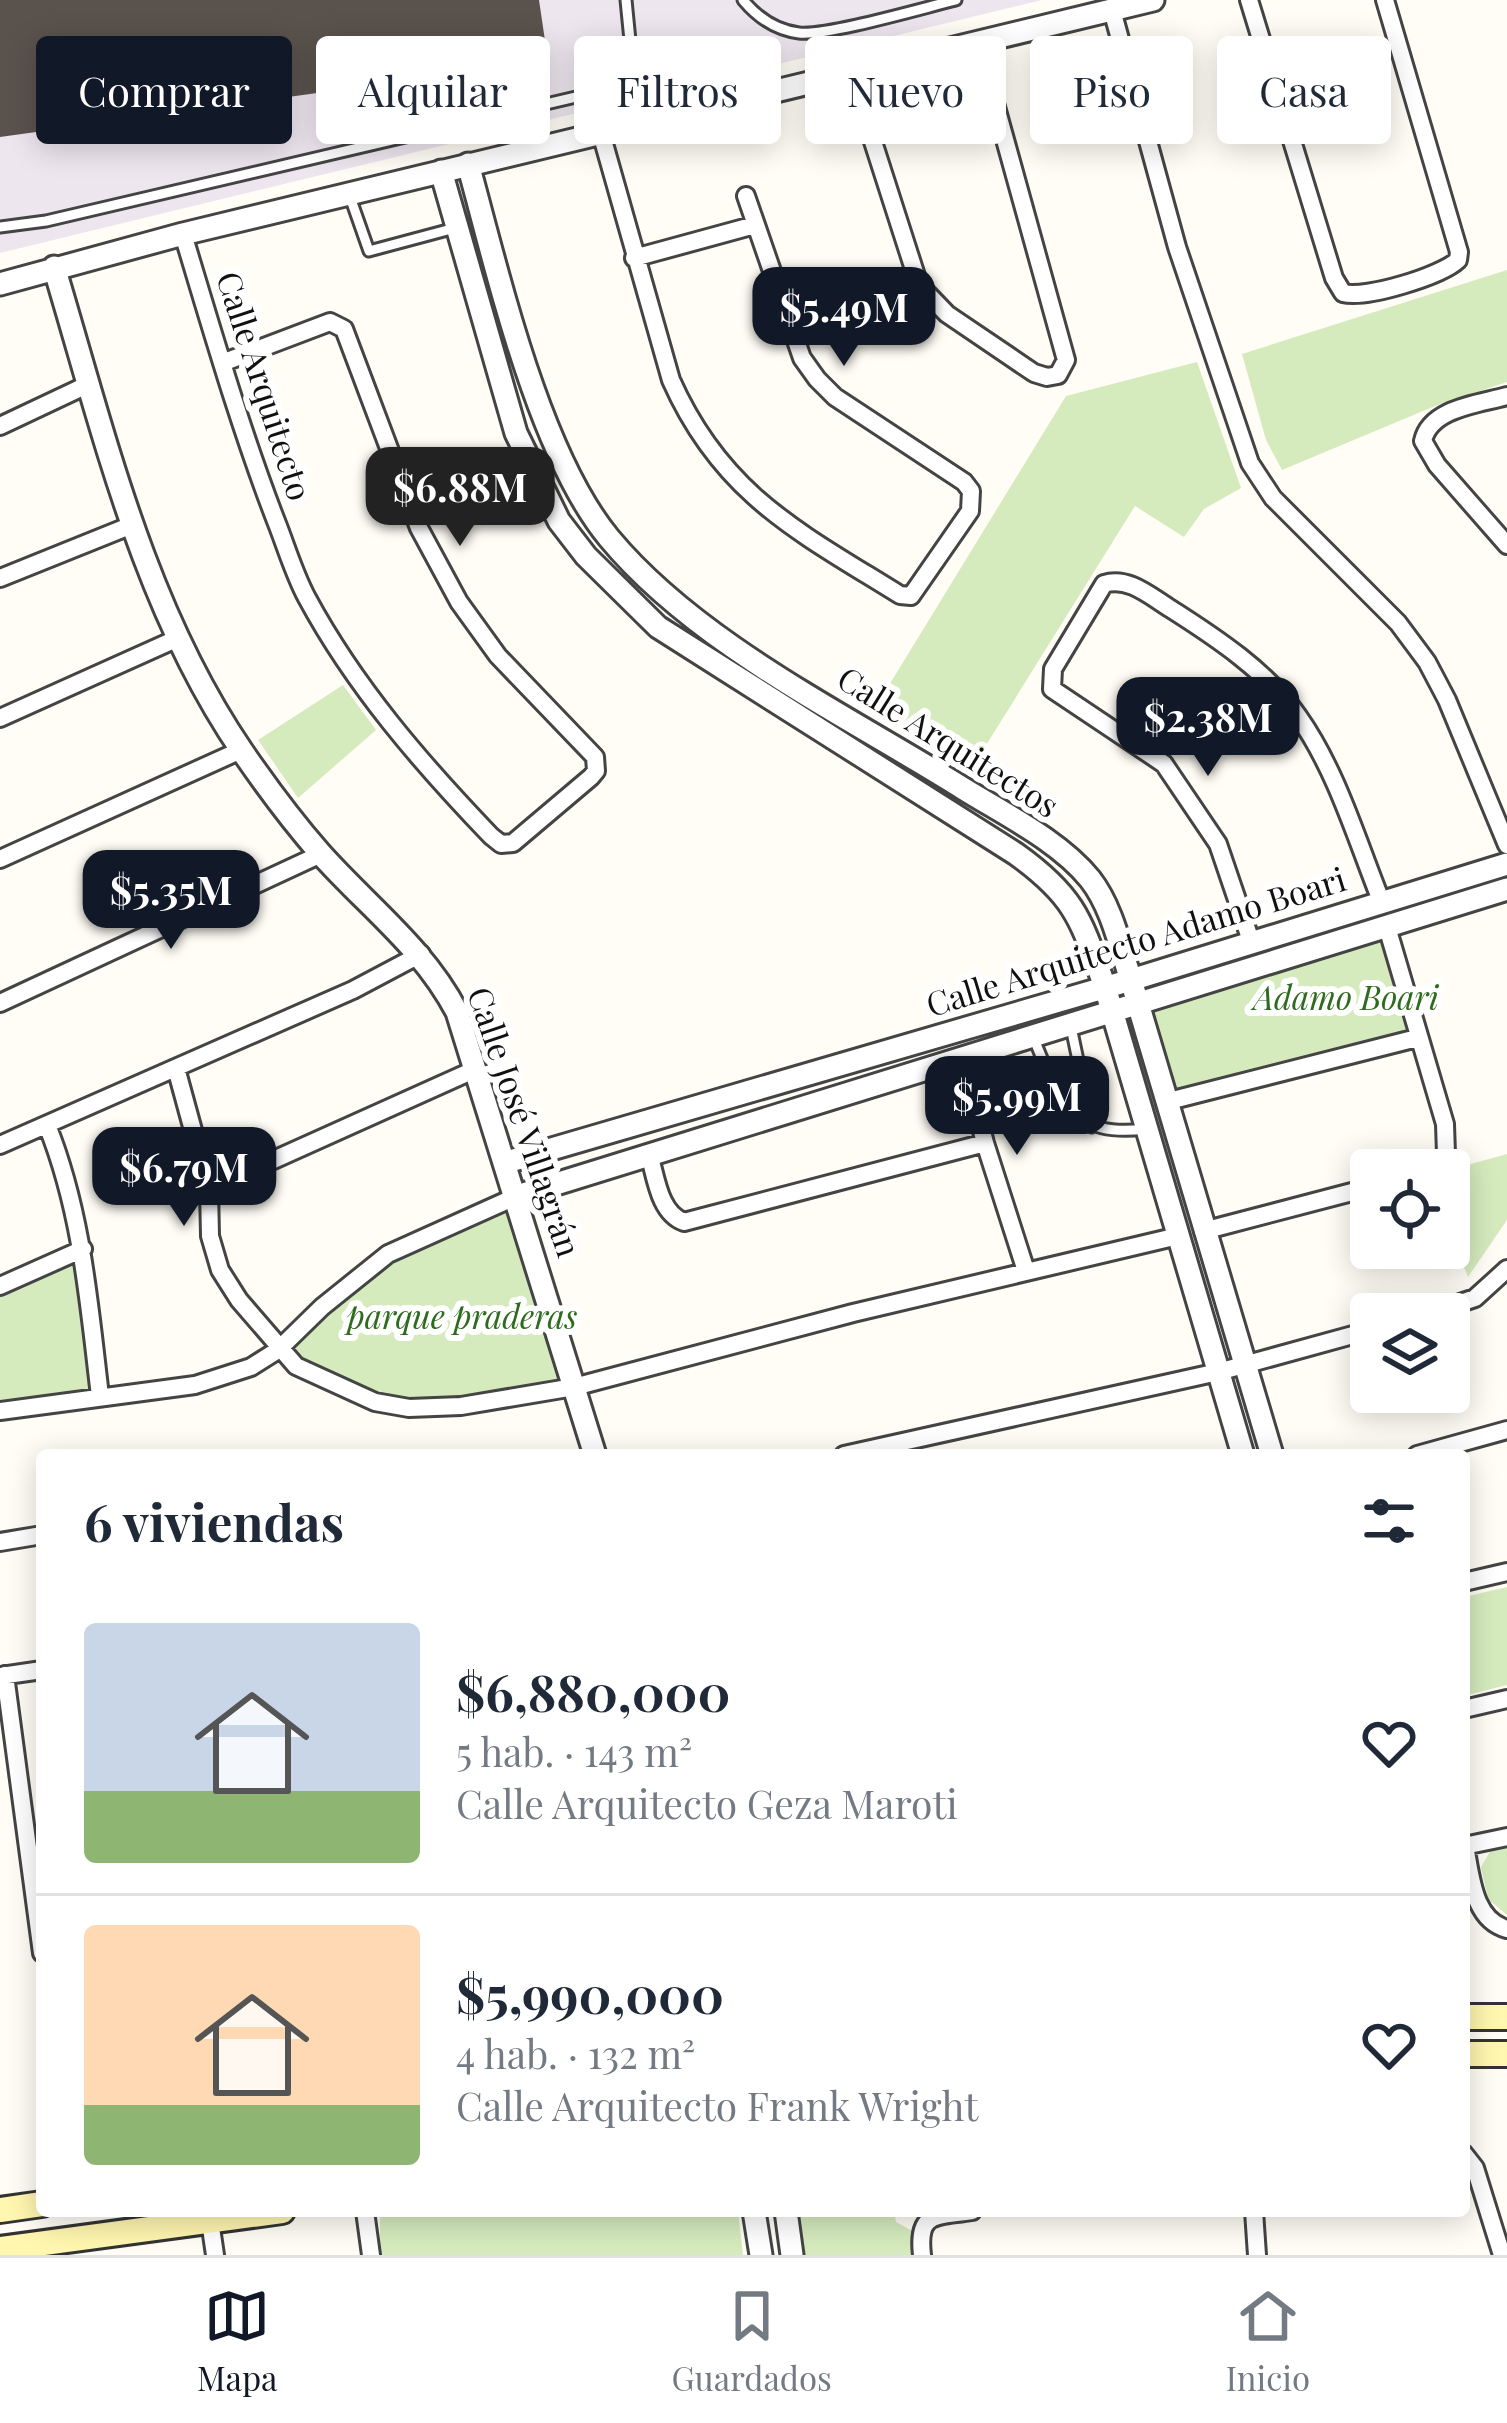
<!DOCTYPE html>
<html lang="es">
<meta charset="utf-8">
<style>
body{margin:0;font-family:"Playfair Display",serif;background:#f2f2f3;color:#1f2937;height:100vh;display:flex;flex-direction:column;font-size:45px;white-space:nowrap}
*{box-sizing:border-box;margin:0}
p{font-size:39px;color:#747a83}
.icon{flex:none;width:66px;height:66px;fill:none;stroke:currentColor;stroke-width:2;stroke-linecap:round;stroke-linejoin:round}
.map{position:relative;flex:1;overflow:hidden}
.details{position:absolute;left:36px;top:1449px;width:1434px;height:768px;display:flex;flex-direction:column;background:#fff;border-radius:12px;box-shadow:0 6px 30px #0003}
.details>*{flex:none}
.banner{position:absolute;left:36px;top:36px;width:1437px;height:108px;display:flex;gap:24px}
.controls{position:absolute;left:1350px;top:1149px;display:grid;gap:24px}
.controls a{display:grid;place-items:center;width:120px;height:120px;border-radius:12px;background:#fff;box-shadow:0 6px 30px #0003;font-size:60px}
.price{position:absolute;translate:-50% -102px;padding:0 27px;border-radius:24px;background:#111827;color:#fff;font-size:39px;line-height:78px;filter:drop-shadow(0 3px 6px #0008)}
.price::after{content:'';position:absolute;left:50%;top:72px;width:36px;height:27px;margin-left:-18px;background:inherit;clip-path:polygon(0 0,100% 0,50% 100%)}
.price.selected{background:#222;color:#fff}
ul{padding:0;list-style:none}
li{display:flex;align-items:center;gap:36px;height:300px;padding:0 48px}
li+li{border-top:3px solid #e0e1e3}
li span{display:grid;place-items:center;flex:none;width:336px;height:240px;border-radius:12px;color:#555}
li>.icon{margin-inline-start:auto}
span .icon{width:144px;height:144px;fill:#fffc;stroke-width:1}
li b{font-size:51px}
h2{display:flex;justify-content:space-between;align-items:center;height:144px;padding:0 48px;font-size:51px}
.pill{padding:0 42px;border-radius:12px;background:#fff;box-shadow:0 6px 30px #0003;font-size:42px;line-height:108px}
.pill.selected{background:#111827;color:#fff}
.tab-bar{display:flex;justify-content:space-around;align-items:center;height:168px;border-top:3px solid #e0e1e3;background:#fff;font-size:33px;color:#747a83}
.tab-bar a{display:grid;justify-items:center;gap:6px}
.tab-bar .selected{color:#111827}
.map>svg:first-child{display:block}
</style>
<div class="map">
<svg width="1507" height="2255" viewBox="0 0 1507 2255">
<rect width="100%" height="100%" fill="#fffdf5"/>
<path fill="#eee6ef" d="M 0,0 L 1042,0 L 0,253 Z"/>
<path fill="#d5ebbd" d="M 1507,270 L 1507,382 L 1435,406 L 1282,470 L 1266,440 L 1242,354 Z
M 1197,362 L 1241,488 L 1204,509 L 1184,537 L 1135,506 L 970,771 L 872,713 L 1066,396 Z
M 343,685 L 376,730 L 298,798 L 258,740 Z
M 1387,927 L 1417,1038 L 1165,1102 L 1138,1006 Z
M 1507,1154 L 1507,1220 L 1468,1277 L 1449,1228 L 1449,1170 Z
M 517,1196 L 574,1387 L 461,1406 L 375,1402 L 278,1350 L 355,1279 Z
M 83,1249 L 100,1396 L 0,1409 L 0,1286 Z
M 1507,1587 L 1507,1685 L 1464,1696 L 1464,1597 Z
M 1507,1842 L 1507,1915 L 1488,1899 L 1481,1867 L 1491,1850 Z
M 426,2211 L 738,2211 L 743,2255 L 380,2255 L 380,2217 Z
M 777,2211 L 894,2211 L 896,2222 L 918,2234 L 921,2255 L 783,2255 Z"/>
<path fill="#5a524d" d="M 0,0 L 539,0 L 548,61 L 0,137 Z"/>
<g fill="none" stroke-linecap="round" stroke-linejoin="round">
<defs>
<path id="service" d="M 743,0 C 758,18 775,30 799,33 C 827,36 923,8 956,0
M 349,194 L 369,251 L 455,228
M 0,227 L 46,221 L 623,86 L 633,71 L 626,0
M 1071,1027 L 1092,1127
M 1034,1039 C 1059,1100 1070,1138 1145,1129"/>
<path id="minor" d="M 1249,0 L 1334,278 L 1343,293 C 1366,299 1441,276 1458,260 L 1459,252 L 1385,0
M 1112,10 L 1177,247 L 1250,463 L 1273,498 L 1398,623 L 1427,662 L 1447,700 L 1507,845
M 851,73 L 919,285 L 947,314 L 1034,373 L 1047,377 L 1058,375 L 1066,360 L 978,42
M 601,133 L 671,380 C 722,495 799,532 900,595 L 911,596 L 970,511 L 971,491 L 964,482 L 835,397 L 817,379 L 802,358 L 746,196
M 183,234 C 212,330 240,428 276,521 C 286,546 294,574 307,598 C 355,687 421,763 491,836 L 501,844 L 513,843 L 591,777 L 596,771 L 595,757 L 498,656 L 459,602 L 419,528 L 344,329 L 330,322 L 222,363
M 634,258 L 755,225
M 1507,396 C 1479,404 1430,408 1423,441 L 1437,465 L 1507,545
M 0,426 L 89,384
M 0,578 L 132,525
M 0,718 L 176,639
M 0,859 L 241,750
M 1387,927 L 1445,1124 L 1446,1154 L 1434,1170
M 1251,941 L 1218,844 L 1164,764 L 1052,689 L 1053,669 L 1104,584 C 1128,576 1150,596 1171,609 C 1215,637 1268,672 1298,716 C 1337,771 1357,841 1382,903
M 0,1003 L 321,854
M 963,1058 L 985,1143 L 1026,1271
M 176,1068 L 209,1189 L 210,1236 L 220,1270 L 239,1300 L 296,1366 L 375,1402 L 409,1408 L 461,1406 L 574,1387 L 853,1313 L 1178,1236
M 1165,1102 L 1417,1038
M 47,1125 C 82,1212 89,1304 100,1396
M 0,1145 L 353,990 L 421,954
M 649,1154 C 656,1177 659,1213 684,1222 L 985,1143
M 209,1189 L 476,1069
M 1203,1231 L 1371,1187
M 0,1286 L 83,1249
M 1428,1314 L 1475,1298 L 1507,1269
M 0,1411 L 195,1385 L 251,1367 L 278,1350 L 322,1307 L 388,1254 L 517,1196
M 844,1455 L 1218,1372 L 1371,1330
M 1417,1455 L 1507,1430
M 0,1542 L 42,1535
M 1464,1582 L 1507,1572
M 5,1675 L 42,1953
M 0,1676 L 42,1670
M 1464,1709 L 1507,1699
M 1464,1846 L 1507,1837
M 1465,1846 C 1471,1876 1473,1920 1507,1929
M 1464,2154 L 1475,2168 L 1502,2255
M 365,2211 L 371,2255
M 1254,2211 L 1257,2255
M 210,2221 L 215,2255
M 922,2255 C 917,2211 936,2217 972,2211"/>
<path id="tertiary" d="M 468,164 C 498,273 538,452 609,538 C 697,644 848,716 964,789 C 1006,815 1059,841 1090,879 C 1112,907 1120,947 1131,980 L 1272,1455
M 441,171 L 516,433 L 559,521 L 586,556 L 658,627 L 1016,854 C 1076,897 1081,920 1105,987 L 1243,1455
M 54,267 C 104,433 143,606 242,751 C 266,786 292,821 320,853 C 368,907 423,947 457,1012 L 595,1455
M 0,284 L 183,234 L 1153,0
M 507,1162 L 1131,980 L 1507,864
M 517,1196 L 1507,889
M 754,2211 L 761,2255
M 786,2211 L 792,2255"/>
<path id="secondary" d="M 1464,2017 L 1507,2017
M 1464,2054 L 1507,2054
M 0,2210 L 42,2204
M 0,2249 L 282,2211"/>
</defs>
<use href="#service" stroke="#444" stroke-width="15"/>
<use href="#minor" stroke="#444" stroke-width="22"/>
<use href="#tertiary" stroke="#444" stroke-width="27"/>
<use href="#secondary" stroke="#333" stroke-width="30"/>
<use href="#service" stroke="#fff" stroke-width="9"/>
<use href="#minor" stroke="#fff" stroke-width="16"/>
<use href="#tertiary" stroke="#fff" stroke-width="21"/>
<use href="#secondary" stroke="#fff6b0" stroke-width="24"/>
</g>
<g text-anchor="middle" stroke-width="12" stroke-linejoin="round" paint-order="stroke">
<g font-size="33" fill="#111" stroke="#fff">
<text transform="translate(264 386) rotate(72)" y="12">Calle Arquitecto</text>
<text transform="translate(948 742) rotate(32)" y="12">Calle Arquitectos</text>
<text transform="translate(1136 942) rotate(-17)" y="12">Calle Arquitecto Adamo Boari</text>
<text transform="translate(524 1122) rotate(71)" y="12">Calle José Villagrán</text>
</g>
<g font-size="33" font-style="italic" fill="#2f6b1f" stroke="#fff">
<text x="1346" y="1010">Adamo Boari</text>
<text x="462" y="1329">parque praderas</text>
</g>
</g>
</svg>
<div class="controls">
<a><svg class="icon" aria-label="locate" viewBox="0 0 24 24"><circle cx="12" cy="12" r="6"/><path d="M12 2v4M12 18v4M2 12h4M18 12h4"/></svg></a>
<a><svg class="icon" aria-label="layers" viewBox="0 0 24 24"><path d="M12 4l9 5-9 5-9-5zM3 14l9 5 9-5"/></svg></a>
</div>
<b class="price" style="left:844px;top:369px">$5.49M</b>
<b class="price selected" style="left:460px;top:549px">$6.88M</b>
<b class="price" style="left:1208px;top:779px">$2.38M</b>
<b class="price" style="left:171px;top:952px">$5.35M</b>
<b class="price" style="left:1017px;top:1158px">$5.99M</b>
<b class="price" style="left:184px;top:1229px">$6.79M</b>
<div class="banner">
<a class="pill selected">Comprar</a>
<a class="pill">Alquilar</a>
<a class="pill">Filtros</a>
<a class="pill">Nuevo</a>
<a class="pill">Piso</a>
<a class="pill">Casa</a>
</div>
<section class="details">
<h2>6 viviendas<svg class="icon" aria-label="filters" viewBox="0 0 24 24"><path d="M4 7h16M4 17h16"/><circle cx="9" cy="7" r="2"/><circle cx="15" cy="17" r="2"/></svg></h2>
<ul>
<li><span style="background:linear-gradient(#c9d6e8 70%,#8fb573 0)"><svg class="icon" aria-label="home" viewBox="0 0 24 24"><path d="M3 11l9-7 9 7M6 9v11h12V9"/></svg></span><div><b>$6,880,000</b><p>5 hab. · 143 m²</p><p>Calle Arquitecto Geza Maroti</p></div><svg class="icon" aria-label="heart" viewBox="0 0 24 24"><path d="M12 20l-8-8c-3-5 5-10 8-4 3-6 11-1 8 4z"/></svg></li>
<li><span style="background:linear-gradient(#ffd9b3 75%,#8fb573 0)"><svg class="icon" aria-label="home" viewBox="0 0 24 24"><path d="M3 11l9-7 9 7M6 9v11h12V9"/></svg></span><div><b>$5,990,000</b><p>4 hab. · 132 m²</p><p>Calle Arquitecto Frank Wright</p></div><svg class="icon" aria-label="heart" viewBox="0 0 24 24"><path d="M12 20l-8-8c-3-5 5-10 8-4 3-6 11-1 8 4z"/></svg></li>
</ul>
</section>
</div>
<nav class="tab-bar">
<a class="selected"><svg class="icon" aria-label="map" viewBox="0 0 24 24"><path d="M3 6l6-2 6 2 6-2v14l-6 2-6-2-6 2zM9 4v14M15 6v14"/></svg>Mapa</a>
<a><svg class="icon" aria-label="saved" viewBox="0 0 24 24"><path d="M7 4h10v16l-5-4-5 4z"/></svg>Guardados</a>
<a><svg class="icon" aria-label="home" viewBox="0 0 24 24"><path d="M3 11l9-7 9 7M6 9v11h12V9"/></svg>Inicio</a>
</nav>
